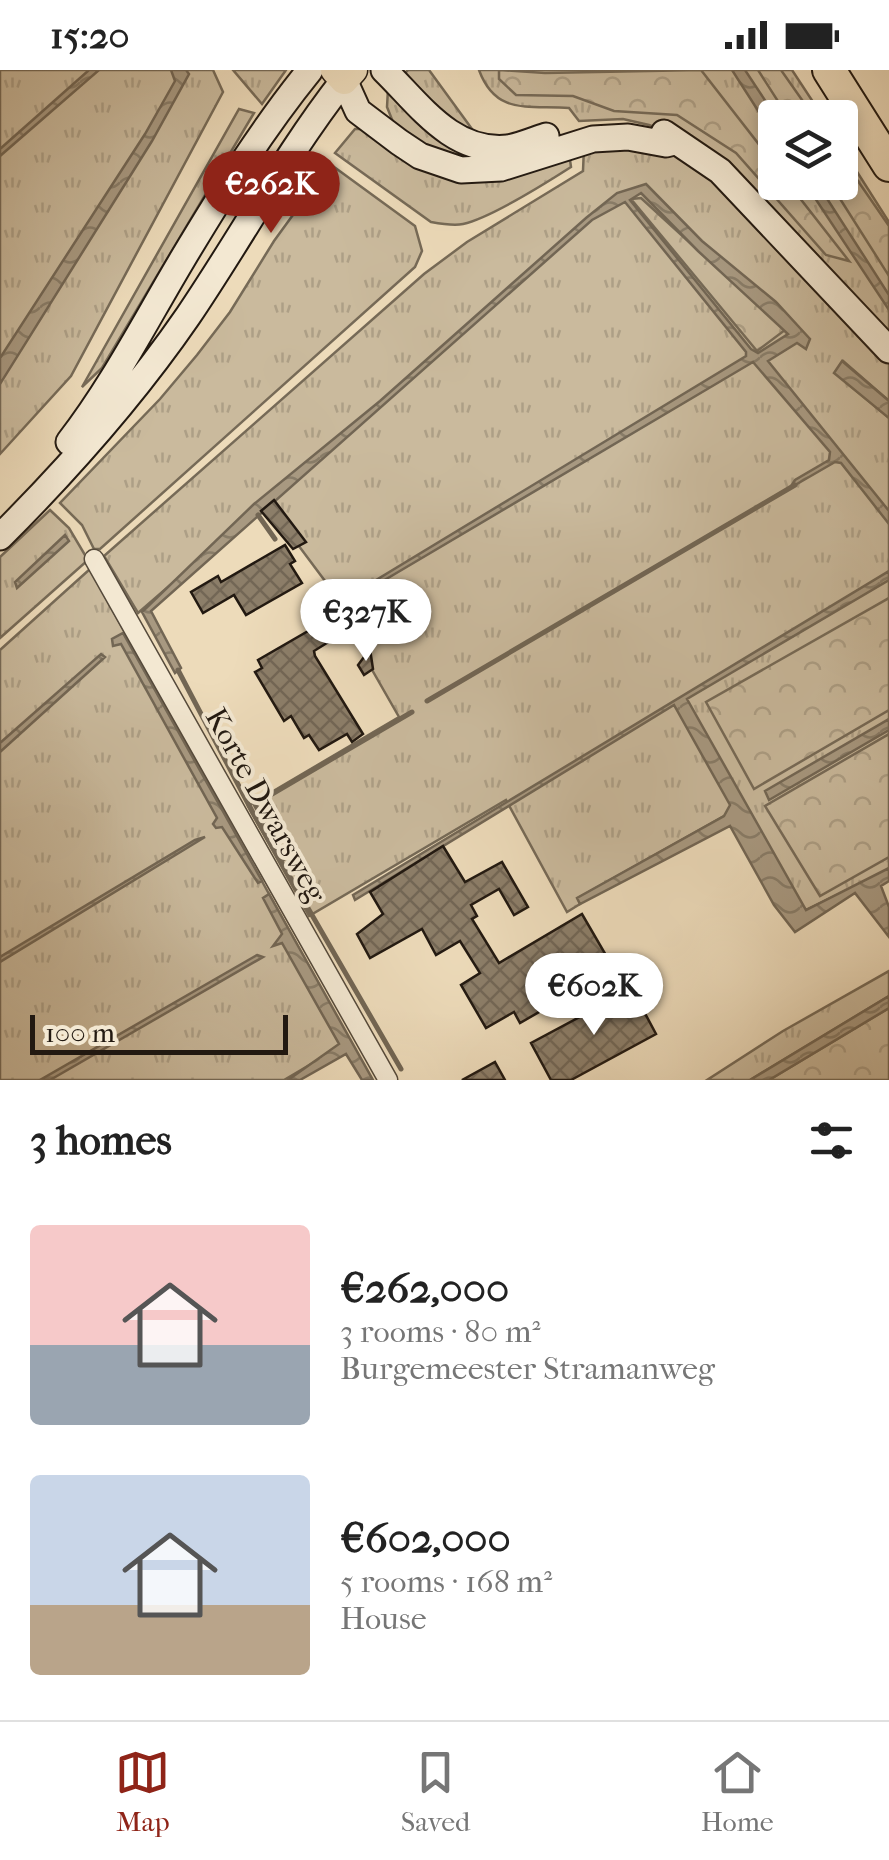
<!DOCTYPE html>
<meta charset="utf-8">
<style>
body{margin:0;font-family:"IM FELL French Canon",serif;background:#f2f2f2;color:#222;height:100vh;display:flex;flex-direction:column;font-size:38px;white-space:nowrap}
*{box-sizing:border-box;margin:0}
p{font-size:32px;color:#767676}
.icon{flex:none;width:55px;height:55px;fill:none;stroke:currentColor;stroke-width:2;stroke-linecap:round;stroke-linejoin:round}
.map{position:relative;height:1010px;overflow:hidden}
.sheet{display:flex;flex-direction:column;background:#fff;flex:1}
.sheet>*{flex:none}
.fabs{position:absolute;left:758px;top:30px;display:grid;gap:20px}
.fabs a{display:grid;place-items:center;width:100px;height:100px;border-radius:10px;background:#fff;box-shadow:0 5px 15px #0003;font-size:50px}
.scale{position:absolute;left:30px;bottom:25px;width:258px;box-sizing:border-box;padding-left:10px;border:5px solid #221911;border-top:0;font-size:28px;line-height:35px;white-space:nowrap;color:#221911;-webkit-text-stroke:8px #f3e8d2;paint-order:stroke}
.price{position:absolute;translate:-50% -85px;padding:0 22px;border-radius:35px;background:#fff;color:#222;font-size:32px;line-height:65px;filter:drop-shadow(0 2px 5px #0008)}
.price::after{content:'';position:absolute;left:50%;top:60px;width:30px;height:22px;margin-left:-15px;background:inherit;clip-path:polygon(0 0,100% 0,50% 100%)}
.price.on{background:#8f2418;color:#fff}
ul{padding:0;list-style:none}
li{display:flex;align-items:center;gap:30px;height:250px;padding:0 30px}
li span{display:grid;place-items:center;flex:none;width:280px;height:200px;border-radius:10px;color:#555}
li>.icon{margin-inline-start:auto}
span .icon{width:120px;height:120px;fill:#fffc;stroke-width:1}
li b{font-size:42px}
h2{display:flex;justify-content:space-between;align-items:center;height:120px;padding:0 30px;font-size:42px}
.status{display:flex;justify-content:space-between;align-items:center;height:70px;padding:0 50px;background:#fff;direction:ltr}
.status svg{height:28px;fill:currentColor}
.tab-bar{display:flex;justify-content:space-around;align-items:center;height:140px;border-top:2px solid #e0e0e0;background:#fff;font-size:28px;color:#767676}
.tab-bar a{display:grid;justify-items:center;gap:5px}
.tab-bar .on{color:#8f2418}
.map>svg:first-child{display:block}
</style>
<div class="status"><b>15:20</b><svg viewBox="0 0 49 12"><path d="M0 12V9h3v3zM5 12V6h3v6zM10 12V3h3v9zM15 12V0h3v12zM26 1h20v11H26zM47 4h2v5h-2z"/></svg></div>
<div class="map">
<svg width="889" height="1010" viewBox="0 0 889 1010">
<defs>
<pattern id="grass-tufts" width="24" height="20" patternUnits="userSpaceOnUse" patternTransform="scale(2.5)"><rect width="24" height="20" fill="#caba9d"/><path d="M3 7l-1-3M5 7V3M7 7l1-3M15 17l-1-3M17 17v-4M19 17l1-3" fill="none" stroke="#ad9f86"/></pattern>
<pattern id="forest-crowns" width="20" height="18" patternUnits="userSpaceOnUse" patternTransform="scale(2.5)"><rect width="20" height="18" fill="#caba9d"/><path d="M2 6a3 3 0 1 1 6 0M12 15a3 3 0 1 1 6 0" fill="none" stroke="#ad9f86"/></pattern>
<pattern id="water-waves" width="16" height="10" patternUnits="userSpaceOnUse" patternTransform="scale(2.5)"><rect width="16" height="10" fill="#a89981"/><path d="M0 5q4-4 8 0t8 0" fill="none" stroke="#887c68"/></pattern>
<pattern id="building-cross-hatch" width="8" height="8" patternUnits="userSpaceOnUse" patternTransform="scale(2.5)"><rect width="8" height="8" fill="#8c7e69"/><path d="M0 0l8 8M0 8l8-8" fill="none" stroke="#726655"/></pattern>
</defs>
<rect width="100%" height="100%" fill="#eddbba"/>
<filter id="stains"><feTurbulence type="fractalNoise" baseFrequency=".002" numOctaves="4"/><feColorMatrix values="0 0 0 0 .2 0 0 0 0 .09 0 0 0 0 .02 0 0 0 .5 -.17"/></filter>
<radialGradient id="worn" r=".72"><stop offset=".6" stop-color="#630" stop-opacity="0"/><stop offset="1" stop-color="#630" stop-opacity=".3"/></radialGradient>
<path fill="url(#grass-tufts)" stroke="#766a57" stroke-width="2.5" d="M 0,0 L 213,0 L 223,22 L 71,306 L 0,384 Z
M 233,0 L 286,0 L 262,34 Z
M 408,0 L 429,0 L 472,59 C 443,52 424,25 404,4 Z
M 479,0 L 792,0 L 823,47 L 775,48 L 775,112 L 840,112 L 840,75 L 889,152 L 889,267 L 699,74 L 649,55 L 623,49 L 579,51 L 569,38 C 529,35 496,46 479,0 Z
M 388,19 L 489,88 L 446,90 L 395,57 L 387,37 Z
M 239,39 L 254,43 L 102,298 L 82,317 Z
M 355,59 L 365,59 L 432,99 L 569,83 L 571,97 C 546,113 491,148 463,154 C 453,156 442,154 431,152 L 335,83 Z
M 584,77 L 669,81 L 694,92 L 889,288 L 889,331 L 843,291 L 835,303 L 889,348 L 889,800 L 806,840 L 724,746 L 578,828 L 580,834 L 567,842 L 506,730 L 309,846 L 248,736 L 399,647 L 335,535 L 334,523 L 266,432 L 138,543 L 104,486 L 424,204 L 467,172 L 583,101 Z
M 330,94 L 415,156 L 422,181 L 415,197 L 100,479 L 94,479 L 82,455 L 60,433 L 160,329 L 197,285 L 230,242 L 274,171 Z
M 50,440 L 69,458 L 88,490 L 0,568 L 0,487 Z
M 90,499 L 350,971 L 284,1010 L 0,1010 L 0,580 Z
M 889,901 L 889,926 L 750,1010 L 707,1010 L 783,961 Z"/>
<path fill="url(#forest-crowns)" stroke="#766a57" stroke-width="2.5" d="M 499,0 L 545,3 L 701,0 L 775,95 L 775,112 L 788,113 L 849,191 L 826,185 L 736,83 L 677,45 L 614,41 L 573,26 L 516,25 L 499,9 Z
M 758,0 L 781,0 L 814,47 L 788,47 Z
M 840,85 L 889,156 L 889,206 L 830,113 L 840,112 Z
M 641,128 L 785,260 L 757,281 L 631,129 Z
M 889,528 L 889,640 L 754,719 L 706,632 Z
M 889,664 L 889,787 L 820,826 L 765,736 Z
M 889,938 L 889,1010 L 769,1010 Z"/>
<path fill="url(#water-waves)" stroke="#726654" stroke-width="2.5" fill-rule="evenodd" d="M 89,0 L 99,0 L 0,86 L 0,79 Z
M 171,0 L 186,0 L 189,4 L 152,71 L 0,314 L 0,288 L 145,64 L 175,11 Z
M 732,0 L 745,0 L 776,47 L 775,67 Z
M 805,113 L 817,113 L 889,225 L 889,240 Z
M 646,114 L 702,171 L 776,232 L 810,269 L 806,279 L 797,273 L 768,291 L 889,441 L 889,454 L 841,393 L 835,392 L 790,418 L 795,410 L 829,390 L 830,382 L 753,292 L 361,524 L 358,521 L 746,286 L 746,282 L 625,132 L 592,150 L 151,541 L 181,598 L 175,603 L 142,542 L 254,434 L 380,331 L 586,148 L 617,123 ZM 641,123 L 698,181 L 788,264 L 758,283 L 751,279 L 630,130 Z
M 842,291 L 889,331 L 889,348 L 834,303 Z
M 65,465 L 69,471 L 17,518 L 15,512 Z
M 889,501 L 889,510 L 687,629 L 806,840 L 889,798 L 889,811 L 881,816 L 889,837 L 889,867 L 855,823 L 795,862 L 774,835 L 730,756 L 580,834 L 577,828 L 724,746 L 730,735 L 674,635 L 355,830 L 353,825 Z
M 123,563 L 262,811 L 258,813 L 222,757 L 216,758 L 213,754 L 217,748 L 121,574 L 113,576 L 112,569 Z
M 101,584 L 105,587 L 0,682 L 0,673 Z
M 889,649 L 889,660 L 769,730 L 765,721 Z
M 205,767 L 0,892 L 0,887 L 195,770 Z
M 269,824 L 373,1010 L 362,1010 L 346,984 L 300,1010 L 288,1010 L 339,974 L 282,873 L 273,876 L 282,864 L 263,828 Z
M 257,885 L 263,887 L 50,1010 L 40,1010 Z
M 889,926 L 889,938 L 769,1010 L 750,1010 Z"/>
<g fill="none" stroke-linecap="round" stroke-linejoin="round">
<path stroke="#726654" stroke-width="5" d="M 258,445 L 275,469
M 178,600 L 253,743 L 401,999
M 427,631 L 795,415
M 283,789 L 255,734 L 412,642"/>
</g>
<path fill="url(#building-cross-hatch)" stroke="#221911" stroke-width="2.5" d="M 274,430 L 306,472 L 293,479 L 261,441 Z
M 285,475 L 295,491 L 290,494 L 302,513 L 246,545 L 234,525 L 203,543 L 191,522 L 218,506 L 221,512 Z
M 329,549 L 338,566 L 314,581 L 315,586 L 363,664 L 352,672 L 347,664 L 319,680 L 309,665 L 304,668 L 291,646 L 284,651 L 255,602 L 262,598 L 258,590 Z
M 370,579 L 373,599 L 364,605 L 358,595 Z
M 443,776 L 465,812 L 502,792 L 528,837 L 514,845 L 499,819 L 471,835 L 477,846 L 472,849 L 499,893 L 582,844 L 614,899 L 520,953 L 514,942 L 486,958 L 461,915 L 480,903 L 460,871 L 436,885 L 422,859 L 370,888 L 357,864 L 383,844 L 370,822 Z
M 632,919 L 656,964 L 571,1010 L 551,1010 L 531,973 Z
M 495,992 L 505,1010 L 462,1010 Z"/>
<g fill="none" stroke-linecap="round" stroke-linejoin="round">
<defs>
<path id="street" d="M 94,489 L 388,1010"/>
<path id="secondary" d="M 384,0 C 419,34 452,84 508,78 C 520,76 534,70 546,66
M 664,63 L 720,101 L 889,280
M 69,372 C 113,315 145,252 182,190 C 221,125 262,59 310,0
M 0,467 C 69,398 133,326 188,246 C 241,168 286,84 344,10 L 358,41 L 399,72 L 420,86 L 461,100 L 501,98 L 593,69 L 628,67 L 666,74 L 674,72"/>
<path id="primary" d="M 335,0 L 344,10 L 353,0"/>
<path id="highway" d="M 829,0 L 889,95"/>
</defs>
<use href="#street" stroke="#554a3b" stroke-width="21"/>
<use href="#secondary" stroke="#221911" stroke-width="29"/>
<use href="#primary" stroke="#221911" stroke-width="31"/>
<use href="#highway" stroke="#221911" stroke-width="36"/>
<use href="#street" stroke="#f3e8d2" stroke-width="18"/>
<use href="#secondary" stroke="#f3e8d2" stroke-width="25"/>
<use href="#primary" stroke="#eddbba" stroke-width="28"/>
<use href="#highway" stroke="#eddbba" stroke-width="32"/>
</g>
<g text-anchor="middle" stroke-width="8" stroke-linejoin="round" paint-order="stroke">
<g font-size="30" fill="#221911" stroke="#f3e8d2">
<text transform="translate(266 735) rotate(61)" y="10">Korte Dwarsweg</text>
</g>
</g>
<rect width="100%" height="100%" filter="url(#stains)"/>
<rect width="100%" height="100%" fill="url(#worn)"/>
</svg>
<div class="fabs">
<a><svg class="icon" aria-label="layers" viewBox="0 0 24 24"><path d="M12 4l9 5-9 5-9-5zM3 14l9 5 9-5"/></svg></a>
</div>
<div class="scale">100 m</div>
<b class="price on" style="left:271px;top:166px">€262K</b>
<b class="price" style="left:366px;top:594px">€327K</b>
<b class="price" style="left:594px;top:968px">€602K</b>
</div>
<section class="sheet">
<h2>3 homes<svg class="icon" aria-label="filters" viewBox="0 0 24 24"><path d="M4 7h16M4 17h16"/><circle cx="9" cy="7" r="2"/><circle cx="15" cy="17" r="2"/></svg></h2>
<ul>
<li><span style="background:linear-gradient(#f6c9c9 60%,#9aa5b1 0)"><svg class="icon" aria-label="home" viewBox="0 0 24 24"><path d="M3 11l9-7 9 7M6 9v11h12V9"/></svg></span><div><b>€262,000</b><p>3 rooms · 80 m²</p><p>Burgemeester Stramanweg</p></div></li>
<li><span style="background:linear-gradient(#c9d6e8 65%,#b9a48a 0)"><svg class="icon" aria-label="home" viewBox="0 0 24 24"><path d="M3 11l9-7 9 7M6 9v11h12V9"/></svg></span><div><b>€602,000</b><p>5 rooms · 168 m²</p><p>House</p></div></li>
</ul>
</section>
<nav class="tab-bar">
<a class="on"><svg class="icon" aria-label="map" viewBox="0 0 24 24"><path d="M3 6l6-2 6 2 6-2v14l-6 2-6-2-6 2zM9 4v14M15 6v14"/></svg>Map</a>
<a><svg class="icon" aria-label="saved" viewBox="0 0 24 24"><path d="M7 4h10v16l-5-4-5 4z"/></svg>Saved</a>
<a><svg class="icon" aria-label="home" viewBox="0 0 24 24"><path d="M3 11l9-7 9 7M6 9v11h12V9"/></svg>Home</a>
</nav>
